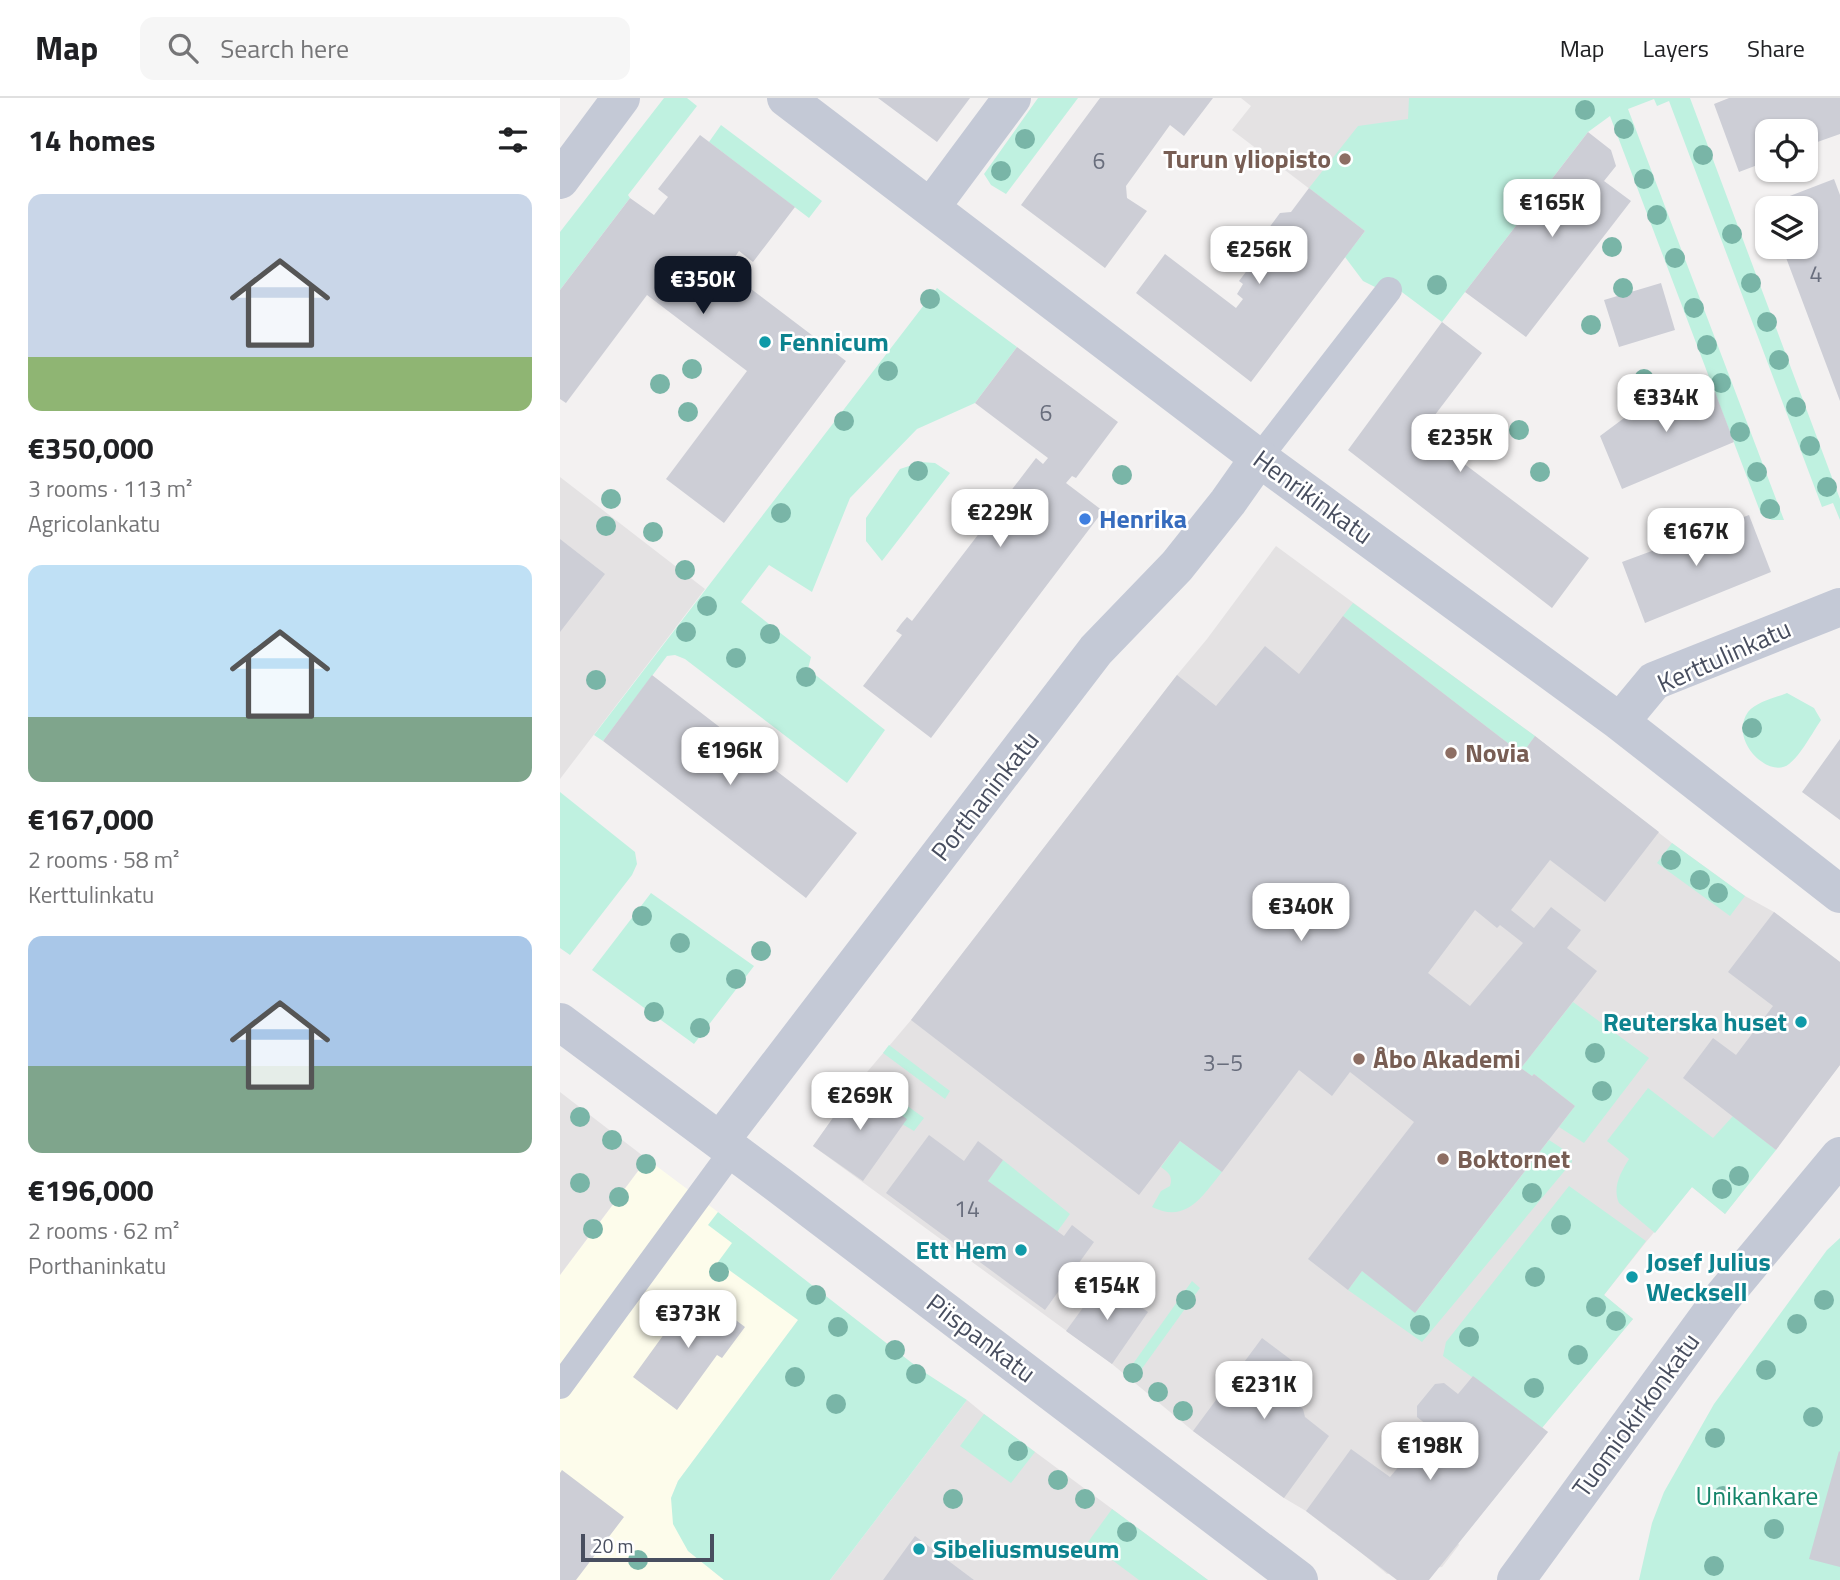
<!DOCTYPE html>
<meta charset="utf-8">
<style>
body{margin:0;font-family:"Titillium Web",sans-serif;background:#f6f6f6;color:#202124;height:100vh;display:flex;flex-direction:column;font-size:26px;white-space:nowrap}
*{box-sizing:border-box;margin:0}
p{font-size:23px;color:#757577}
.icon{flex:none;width:38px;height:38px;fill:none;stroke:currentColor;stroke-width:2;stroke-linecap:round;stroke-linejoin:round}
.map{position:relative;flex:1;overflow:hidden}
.drawer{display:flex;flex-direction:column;background:#fff;width:560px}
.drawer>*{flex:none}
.controls{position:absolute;left:1195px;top:21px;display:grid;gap:14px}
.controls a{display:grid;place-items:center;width:63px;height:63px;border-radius:14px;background:#fff;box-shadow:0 2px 5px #0004;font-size:35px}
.scale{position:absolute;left:21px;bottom:18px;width:133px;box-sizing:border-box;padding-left:7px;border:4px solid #484e5f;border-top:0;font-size:19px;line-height:24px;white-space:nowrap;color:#484e5f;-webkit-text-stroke:5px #fff;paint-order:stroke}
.price{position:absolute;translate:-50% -60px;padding:0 16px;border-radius:14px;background:#fff;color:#222;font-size:23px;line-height:46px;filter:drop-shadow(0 2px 4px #0008)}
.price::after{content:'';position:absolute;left:50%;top:42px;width:21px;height:16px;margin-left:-10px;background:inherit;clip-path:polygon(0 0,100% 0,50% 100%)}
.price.current{background:#111827;color:#fff}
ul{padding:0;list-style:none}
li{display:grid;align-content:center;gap:14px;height:371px;padding:0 28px}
li span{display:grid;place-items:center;height:217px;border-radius:14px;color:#555}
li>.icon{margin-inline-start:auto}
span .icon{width:126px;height:126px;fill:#fffc;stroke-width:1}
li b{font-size:30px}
h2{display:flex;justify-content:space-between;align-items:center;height:84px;padding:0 28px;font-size:30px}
header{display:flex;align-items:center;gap:42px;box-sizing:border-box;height:98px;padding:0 35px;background:#fff;border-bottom:2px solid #e0e0e0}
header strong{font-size:33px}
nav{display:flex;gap:38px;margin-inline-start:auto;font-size:24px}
.search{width:490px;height:63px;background:#f6f6f6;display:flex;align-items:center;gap:18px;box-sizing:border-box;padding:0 24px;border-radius:14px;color:#757577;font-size:26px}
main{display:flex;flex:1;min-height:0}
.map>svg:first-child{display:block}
</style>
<header>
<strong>Map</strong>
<div class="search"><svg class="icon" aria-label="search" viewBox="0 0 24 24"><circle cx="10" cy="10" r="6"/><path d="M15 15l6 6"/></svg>Search here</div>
<nav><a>Map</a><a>Layers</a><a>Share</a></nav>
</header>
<main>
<section class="drawer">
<h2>14 homes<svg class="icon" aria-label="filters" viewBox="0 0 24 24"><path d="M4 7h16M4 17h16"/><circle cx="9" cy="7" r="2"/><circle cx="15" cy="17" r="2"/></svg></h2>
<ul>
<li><span style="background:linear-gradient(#c9d6e8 75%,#8fb573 0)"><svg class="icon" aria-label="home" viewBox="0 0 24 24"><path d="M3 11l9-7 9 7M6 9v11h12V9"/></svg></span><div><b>€350,000</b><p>3 rooms · 113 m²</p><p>Agricolankatu</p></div></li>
<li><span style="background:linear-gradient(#bfe0f5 70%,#7fa58c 0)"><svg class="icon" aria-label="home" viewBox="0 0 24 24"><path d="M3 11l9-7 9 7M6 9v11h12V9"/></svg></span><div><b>€167,000</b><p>2 rooms · 58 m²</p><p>Kerttulinkatu</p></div></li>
<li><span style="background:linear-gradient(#a9c7e8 60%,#7fa58c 0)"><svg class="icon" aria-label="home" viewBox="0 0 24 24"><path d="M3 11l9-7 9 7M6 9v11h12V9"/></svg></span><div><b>€196,000</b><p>2 rooms · 62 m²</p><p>Porthaninkatu</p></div></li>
</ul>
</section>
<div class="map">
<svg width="1280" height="1482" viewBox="0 0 1280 1482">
<rect width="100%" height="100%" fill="#f3f1f1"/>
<path fill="#fdfceb" d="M 87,1061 L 182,1132 L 238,1222 L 118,1383 L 111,1400 L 128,1453 L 164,1482 L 0,1482 L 0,1177 Z"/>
<path fill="#e4e2e3" d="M 681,0 L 906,0 L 805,133 L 672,32 L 691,8 Z
M 0,379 L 145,491 L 0,681 Z
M 716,448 L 975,638 L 1112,745 L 1185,798 L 1214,814 L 1280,864 L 1280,967 L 1165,1116 L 1132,1089 L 1086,1144 L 1044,1197 L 1073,1221 L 982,1329 L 988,1334 L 898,1445 L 899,1447 L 882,1469 L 827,1476 L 775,1433 L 773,1434 L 746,1413 L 724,1400 L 633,1333 L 552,1266 L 253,1048 L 297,986 L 351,922 L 617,577 L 647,541 Z
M 0,994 L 87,1061 L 0,1177 Z
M 407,1302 L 424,1316 L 648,1482 L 270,1482 Z"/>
<path fill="#bff1e0" d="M 104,0 L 127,0 L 137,8 L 68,97 L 70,100 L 0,192 L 0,134 Z
M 478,0 L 518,0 L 446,96 L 431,87 L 424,76 Z
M 849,0 L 1130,0 L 1280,401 L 1280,422 L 1273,405 L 1262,409 L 1109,3 L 1097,8 L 1094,1 L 1068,11 L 1224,422 L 1212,422 L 1201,416 L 1050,18 L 1028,34 L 882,224 L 831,186 L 817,190 L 803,183 L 785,159 L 805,133 L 749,90 L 798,28 L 848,21 Z
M 161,27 L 262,103 L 249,120 L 149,44 Z
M 377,190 L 457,249 L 415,305 L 357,331 L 290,400 L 252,494 L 209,467 L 181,504 L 251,559 L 248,571 L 325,632 L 287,685 L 125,561 L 115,557 L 107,558 L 43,643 L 34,637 Z
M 361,364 L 375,365 L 390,375 L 322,463 L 306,443 L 306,420 L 340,371 Z
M 793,505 L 975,638 L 962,656 L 783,518 Z
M 1227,595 L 1254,610 L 1261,622 C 1253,634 1240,658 1229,666 C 1209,682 1168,642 1188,614 C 1196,604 1215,600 1227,595 Z
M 0,694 L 75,754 L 77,766 L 72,777 L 10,857 L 0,850 Z
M 1112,745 L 1185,798 L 1170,818 L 1097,765 Z
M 91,795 L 194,868 L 134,946 L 32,872 Z
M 1013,904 L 1089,960 L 1024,1045 L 999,1029 L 1015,1008 L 974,976 L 972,978 L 961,970 Z
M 329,947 L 390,993 L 385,1001 L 323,955 Z
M 305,977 L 364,1020 L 354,1033 L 342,1026 L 346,1021 L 297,986 Z
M 1088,990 L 1153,1040 L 1173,1018 L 1216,1052 L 1165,1116 L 1132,1089 L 1095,1135 L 1059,1105 C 1052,1089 1061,1074 1069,1061 L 1047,1043 Z
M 989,1042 L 1012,1057 L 1012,1064 L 862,1244 L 788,1192 L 802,1173 L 856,1214 Z
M 620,1043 L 662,1074 C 642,1098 627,1126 592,1109 L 601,1093 L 610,1088 C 613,1078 609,1075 601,1069 Z
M 443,1062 L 510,1116 L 497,1134 L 428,1083 Z
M 1009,1088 L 1086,1143 L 1044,1197 L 1073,1221 L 982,1330 L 883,1258 L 886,1244 Z
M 158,1114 L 361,1272 L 407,1302 L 270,1482 L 164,1482 L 128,1453 L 113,1426 L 111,1400 L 118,1383 L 238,1222 L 158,1164 L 172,1145 L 148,1127 Z
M 1280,1140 L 1280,1482 L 1079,1482 L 1092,1425 L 1104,1394 L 1154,1306 L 1267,1152 Z
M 632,1183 L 640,1190 L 573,1283 L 565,1277 Z
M 424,1316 L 475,1354 L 451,1385 L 400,1348 Z
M 552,1411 L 648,1482 L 579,1482 L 528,1444 Z"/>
<path fill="#cdced6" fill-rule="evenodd" d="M 318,0 L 410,0 L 377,44 Z
M 540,0 L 653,0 L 624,38 L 610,27 L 566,88 L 567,100 L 587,113 L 545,170 L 461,107 Z
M 1169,0 L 1280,0 L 1280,36 L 1246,48 L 1246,33 L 1208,33 L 1208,63 L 1179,74 L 1154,6 Z
M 1028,34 L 1051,52 L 1056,68 L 1044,83 L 1071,103 L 966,239 L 905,194 Z
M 140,37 L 235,109 L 193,164 L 179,153 L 166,172 L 286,263 L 164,425 L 106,381 L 187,273 L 87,197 L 6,305 L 0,301 L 0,192 L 70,100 L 94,117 L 108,99 L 98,91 Z
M 1274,81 L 1280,97 L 1280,303 L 1222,149 L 1246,149 L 1246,110 L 1207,110 L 1206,107 Z
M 749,90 L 805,133 L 691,284 L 576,195 L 605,156 L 676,210 L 683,201 L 677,196 L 683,186 L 679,183 L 707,146 L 706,134 L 720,115 L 731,114 Z
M 1101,185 L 1115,232 L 1059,249 L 1044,202 Z
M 882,224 L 922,255 L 862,334 L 1029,460 L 992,510 L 788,352 Z
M 457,249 L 558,324 L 516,380 L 512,378 L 506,385 L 543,413 L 371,640 L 303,588 L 342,537 L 336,533 L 341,526 L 347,519 L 352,523 L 427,425 L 421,421 L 432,407 L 437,411 L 476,360 L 483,366 L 488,360 L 415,305 Z
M 1130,281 L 1137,301 L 1155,294 L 1174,344 L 1062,391 L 1040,338 L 1095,297 Z
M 1189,417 L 1211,474 L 1085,525 L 1062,464 Z
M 0,441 L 45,476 L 0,534 Z
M 783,518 L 962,656 L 975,638 L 1099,734 L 1045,804 L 990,762 L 951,812 L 974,830 L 991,809 L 1021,832 L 1007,850 L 1037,873 L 961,970 L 972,978 L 974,976 L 1015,1008 L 855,1215 L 802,1173 L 788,1192 L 748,1161 L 854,1024 L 790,974 L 772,998 L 739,972 L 662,1074 L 620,1043 L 579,1097 L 351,922 L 617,577 L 656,608 L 705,548 L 739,576 ZM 915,812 L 937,830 L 940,827 L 963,845 L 910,908 L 868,875 Z
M 92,577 L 297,735 L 246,800 L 43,643 Z
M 1280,641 L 1280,722 L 1242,694 Z
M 1214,814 L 1280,864 L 1280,967 L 1216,1052 L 1123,980 L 1153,940 L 1176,957 L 1213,908 L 1168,874 Z
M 297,986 L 347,1021 L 303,1083 L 253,1048 Z
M 369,1037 L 404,1063 L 418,1043 L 443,1062 L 428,1083 L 504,1138 L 512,1127 L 534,1144 L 485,1212 L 326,1095 Z
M 543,1182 L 588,1214 L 552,1266 L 506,1233 Z
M 136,1192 L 185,1229 L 162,1260 L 157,1257 L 117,1312 L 73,1279 Z
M 702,1240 L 746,1273 L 727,1299 L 743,1311 L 745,1319 L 769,1338 L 724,1400 L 633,1333 Z
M 913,1278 L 988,1334 L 869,1482 L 837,1482 L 746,1413 L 791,1351 L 830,1379 L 871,1330 L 857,1319 L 857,1308 L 875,1286 L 884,1285 L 898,1296 Z
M 1279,1353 L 1280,1354 L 1280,1469 L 1249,1461 Z
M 2,1372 L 64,1419 L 16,1482 L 0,1482 L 0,1375 Z
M 355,1438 L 390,1464 L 414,1482 L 323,1482 Z"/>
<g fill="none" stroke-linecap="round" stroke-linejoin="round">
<path stroke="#c4c9d6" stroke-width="26" d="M 699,360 L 829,192
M 0,1288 L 173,1052"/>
<path stroke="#c4c9d6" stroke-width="38" d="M 226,0 L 699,360 L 1060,624 L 1280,796
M 0,82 L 61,0
M 371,109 L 452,0
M 1060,624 L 1094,583 L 1280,509
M 0,924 L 219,1087 L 739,1482
M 160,1043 L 536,552 L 617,468 L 668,404 L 699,360
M 956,1482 L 1161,1201 L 1280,1058"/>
</g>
<g fill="#79b5a7">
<circle cx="1025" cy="12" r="10"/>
<circle cx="1064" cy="31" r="10"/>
<circle cx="465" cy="41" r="10"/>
<circle cx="1143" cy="57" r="10"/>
<circle cx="441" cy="73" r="10"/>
<circle cx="1084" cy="81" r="10"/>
<circle cx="1097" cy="117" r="10"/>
<circle cx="1172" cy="136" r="10"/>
<circle cx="1052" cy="149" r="10"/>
<circle cx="1115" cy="160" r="10"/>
<circle cx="1191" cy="185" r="10"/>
<circle cx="877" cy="187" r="10"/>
<circle cx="1063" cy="190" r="10"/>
<circle cx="370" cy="201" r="10"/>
<circle cx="1134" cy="210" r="10"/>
<circle cx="1207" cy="224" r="10"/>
<circle cx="1031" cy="227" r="10"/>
<circle cx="1147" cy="247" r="10"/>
<circle cx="1219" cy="262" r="10"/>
<circle cx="132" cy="271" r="10"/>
<circle cx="328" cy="273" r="10"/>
<circle cx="1084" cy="281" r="10"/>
<circle cx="1161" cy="285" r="10"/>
<circle cx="100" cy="286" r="10"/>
<circle cx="1236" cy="309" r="10"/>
<circle cx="128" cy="314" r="10"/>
<circle cx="284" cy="323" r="10"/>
<circle cx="959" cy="332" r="10"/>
<circle cx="1180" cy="334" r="10"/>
<circle cx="1250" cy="348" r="10"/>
<circle cx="358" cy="373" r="10"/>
<circle cx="980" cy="374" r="10"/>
<circle cx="1197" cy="374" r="10"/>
<circle cx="562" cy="377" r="10"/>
<circle cx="1267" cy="389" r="10"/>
<circle cx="51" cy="401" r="10"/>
<circle cx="1210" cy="411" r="10"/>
<circle cx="221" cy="415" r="10"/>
<circle cx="46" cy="428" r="10"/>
<circle cx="93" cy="434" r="10"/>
<circle cx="125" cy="472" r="10"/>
<circle cx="147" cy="508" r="10"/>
<circle cx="126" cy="534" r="10"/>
<circle cx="210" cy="536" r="10"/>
<circle cx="176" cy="560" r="10"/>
<circle cx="246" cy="579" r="10"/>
<circle cx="36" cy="582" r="10"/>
<circle cx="1192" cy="630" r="10"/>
<circle cx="1111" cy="762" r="10"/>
<circle cx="1140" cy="782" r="10"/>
<circle cx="1158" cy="795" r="10"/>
<circle cx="82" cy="818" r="10"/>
<circle cx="120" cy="845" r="10"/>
<circle cx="201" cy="853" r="10"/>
<circle cx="176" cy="881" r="10"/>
<circle cx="94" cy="914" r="10"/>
<circle cx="140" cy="930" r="10"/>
<circle cx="1035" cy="955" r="10"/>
<circle cx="1042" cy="993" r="10"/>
<circle cx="20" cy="1019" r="10"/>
<circle cx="52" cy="1042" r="10"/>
<circle cx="86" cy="1066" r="10"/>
<circle cx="1179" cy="1078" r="10"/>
<circle cx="20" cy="1085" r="10"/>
<circle cx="1162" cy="1091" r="10"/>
<circle cx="972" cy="1095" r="10"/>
<circle cx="59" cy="1099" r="10"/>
<circle cx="1001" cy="1127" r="10"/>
<circle cx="33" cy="1131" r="10"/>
<circle cx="159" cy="1174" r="10"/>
<circle cx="975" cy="1179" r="10"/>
<circle cx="256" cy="1197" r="10"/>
<circle cx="626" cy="1202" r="10"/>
<circle cx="1264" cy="1202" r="10"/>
<circle cx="1036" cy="1209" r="10"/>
<circle cx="1056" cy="1223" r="10"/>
<circle cx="1237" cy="1226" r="10"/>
<circle cx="860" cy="1227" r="10"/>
<circle cx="278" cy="1229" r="10"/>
<circle cx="909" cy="1239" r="10"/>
<circle cx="335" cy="1252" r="10"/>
<circle cx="1018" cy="1257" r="10"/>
<circle cx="1206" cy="1272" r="10"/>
<circle cx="573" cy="1275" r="10"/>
<circle cx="356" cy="1276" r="10"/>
<circle cx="235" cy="1279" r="10"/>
<circle cx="974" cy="1290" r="10"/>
<circle cx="598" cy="1294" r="10"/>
<circle cx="276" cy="1306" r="10"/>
<circle cx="623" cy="1313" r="10"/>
<circle cx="1253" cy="1319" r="10"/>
<circle cx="1155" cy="1340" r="10"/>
<circle cx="458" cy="1353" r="10"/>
<circle cx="498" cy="1382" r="10"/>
<circle cx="1163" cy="1398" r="10"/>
<circle cx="393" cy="1401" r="10"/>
<circle cx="525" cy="1401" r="10"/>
<circle cx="1214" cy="1431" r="10"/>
<circle cx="567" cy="1434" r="10"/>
<circle cx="78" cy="1462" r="10"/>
<circle cx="1154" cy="1468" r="10"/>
</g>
<g fill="#8d6e63" stroke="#fff" stroke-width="2.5">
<circle cx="785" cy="61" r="7"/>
<circle cx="891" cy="655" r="7"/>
<circle cx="799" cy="961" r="7"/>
<circle cx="883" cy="1061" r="7"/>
</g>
<g fill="#0f9aa8" stroke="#fff" stroke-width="2.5">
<circle cx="205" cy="244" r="7"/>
<circle cx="1241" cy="924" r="7"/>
<circle cx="461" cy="1152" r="7"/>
<circle cx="1072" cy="1179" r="7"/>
<circle cx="359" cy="1451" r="7"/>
</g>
<circle fill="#3f7fe0" stroke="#fff" stroke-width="2.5" cx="525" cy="421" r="7"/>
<g text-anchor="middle" stroke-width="5" stroke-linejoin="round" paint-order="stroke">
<g font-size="23" fill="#696e7d">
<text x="539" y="71">6</text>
<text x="1256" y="184">4</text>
<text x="486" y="323">6</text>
<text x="663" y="973">3–5</text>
<text x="407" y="1119">14</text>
</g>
<g font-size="26" font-weight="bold" fill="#785e54" stroke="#fff" text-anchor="start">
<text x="771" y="70" text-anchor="end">Turun yliopisto</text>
<text x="905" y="664">Novia</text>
<text x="813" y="970">Åbo Akademi</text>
<text x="897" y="1070">Boktornet</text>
</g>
<g font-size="26" font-weight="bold" fill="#0d838f" stroke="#fff" text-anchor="start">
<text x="219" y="253">Fennicum</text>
<text x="1227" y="933" text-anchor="end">Reuterska huset</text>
<text x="447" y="1161" text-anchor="end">Ett Hem</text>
<text x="1086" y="1173">Josef Julius<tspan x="1086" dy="30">Wecksell</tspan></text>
<text x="373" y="1460">Sibeliusmuseum</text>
</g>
<g font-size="26" fill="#484e5f" stroke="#fff">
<text transform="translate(753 399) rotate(36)" y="9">Henrikinkatu</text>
<text transform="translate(1164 558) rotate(-24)" y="9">Kerttulinkatu</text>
<text transform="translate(425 698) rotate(-52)" y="9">Porthaninkatu</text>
<text transform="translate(421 1240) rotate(37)" y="9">Piispankatu</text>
<text transform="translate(1076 1317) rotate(-54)" y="9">Tuomiokirkonkatu</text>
</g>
<g font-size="26" font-weight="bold" fill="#366cbe" stroke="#fff" text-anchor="start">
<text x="539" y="430">Henrika</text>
</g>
<g font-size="26" fill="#15846a" stroke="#fff">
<text x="1197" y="1407">Unikankare</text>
</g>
</g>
</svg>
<div class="controls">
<a><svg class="icon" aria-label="locate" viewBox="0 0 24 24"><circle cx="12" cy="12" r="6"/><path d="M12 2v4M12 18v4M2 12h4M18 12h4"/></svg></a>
<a><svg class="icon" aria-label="layers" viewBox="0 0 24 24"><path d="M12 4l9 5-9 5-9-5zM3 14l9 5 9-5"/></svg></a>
</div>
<div class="scale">20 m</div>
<b class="price" style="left:992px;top:141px">€165K</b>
<b class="price" style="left:699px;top:188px">€256K</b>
<b class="price current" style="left:143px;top:218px">€350K</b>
<b class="price" style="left:1106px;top:336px">€334K</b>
<b class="price" style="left:900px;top:376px">€235K</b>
<b class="price" style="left:440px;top:451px">€229K</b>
<b class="price" style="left:1136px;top:470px">€167K</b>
<b class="price" style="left:170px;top:689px">€196K</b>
<b class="price" style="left:741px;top:845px">€340K</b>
<b class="price" style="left:300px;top:1034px">€269K</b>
<b class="price" style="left:547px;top:1224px">€154K</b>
<b class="price" style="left:128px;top:1252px">€373K</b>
<b class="price" style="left:704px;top:1323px">€231K</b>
<b class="price" style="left:870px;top:1384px">€198K</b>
</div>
</main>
